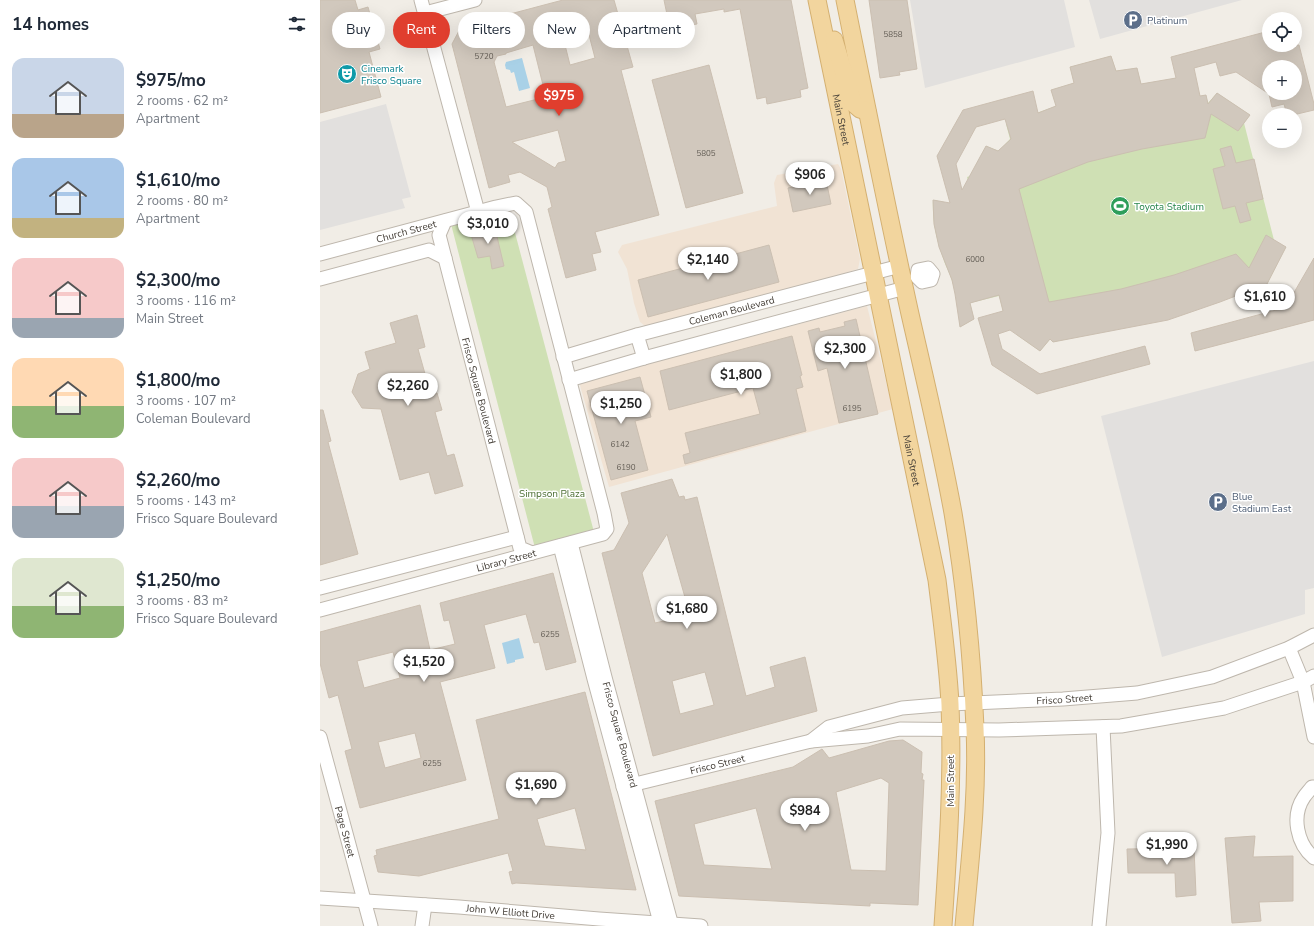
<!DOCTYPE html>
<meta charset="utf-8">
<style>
body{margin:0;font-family:"Nunito Sans",sans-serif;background:#f2f2f3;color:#1f2937;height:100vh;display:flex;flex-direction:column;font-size:15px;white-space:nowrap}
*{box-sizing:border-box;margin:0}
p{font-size:13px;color:#747a83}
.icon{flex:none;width:22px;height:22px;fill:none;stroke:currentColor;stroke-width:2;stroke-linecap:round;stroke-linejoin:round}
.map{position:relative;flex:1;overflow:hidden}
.drawer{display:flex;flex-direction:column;background:#fff;width:320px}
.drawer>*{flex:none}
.top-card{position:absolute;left:12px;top:12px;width:380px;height:36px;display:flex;gap:8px}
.controls{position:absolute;left:942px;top:12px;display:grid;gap:8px}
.controls a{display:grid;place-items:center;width:40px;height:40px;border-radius:50%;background:#fff;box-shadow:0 4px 16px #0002;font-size:20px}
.price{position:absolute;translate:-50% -34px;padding:0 9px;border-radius:14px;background:#fff;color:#222;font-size:13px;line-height:26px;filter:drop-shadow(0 1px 2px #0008)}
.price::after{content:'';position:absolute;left:50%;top:24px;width:12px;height:9px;margin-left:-6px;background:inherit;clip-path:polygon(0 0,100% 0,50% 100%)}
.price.active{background:#e03e2e;color:#fff}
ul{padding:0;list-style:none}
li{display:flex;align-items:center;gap:12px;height:100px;padding:0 12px}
li span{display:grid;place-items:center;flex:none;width:112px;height:80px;border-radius:12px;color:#555}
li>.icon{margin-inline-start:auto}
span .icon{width:48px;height:48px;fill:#fffc;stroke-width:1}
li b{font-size:17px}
h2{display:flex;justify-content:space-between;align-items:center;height:48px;padding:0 12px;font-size:17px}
.pill{padding:0 14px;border-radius:18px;background:#fff;box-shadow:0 4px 16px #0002;font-size:14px;line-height:36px}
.pill.active{background:#e03e2e;color:#fff}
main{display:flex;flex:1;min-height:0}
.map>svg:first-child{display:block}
</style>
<main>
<section class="drawer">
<h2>14 homes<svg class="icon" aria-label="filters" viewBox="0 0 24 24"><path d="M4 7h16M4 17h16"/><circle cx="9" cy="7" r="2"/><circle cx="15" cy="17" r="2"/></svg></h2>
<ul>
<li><span style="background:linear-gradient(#c9d6e8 70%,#b9a48a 0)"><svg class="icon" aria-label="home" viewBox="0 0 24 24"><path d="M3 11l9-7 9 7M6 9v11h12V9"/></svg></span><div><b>$975/mo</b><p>2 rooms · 62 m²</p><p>Apartment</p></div></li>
<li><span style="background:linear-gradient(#a9c7e8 75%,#c2b280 0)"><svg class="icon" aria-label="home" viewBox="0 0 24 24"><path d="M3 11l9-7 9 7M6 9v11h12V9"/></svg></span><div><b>$1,610/mo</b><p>2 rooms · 80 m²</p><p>Apartment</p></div></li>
<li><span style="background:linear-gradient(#f6c9c9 75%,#9aa5b1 0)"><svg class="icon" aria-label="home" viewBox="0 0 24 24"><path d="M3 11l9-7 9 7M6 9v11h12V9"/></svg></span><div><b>$2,300/mo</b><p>3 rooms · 116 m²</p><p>Main Street</p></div></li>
<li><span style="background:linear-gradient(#ffd9b3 60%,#8fb573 0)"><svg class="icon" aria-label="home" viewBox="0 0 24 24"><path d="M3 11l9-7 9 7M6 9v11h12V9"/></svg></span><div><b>$1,800/mo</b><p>3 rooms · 107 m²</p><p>Coleman Boulevard</p></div></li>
<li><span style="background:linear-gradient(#f6c9c9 60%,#9aa5b1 0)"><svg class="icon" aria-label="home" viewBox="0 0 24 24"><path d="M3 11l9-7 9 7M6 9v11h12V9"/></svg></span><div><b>$2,260/mo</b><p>5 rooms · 143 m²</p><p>Frisco Square Boulevard</p></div></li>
<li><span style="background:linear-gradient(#dfe7d0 60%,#8fb573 0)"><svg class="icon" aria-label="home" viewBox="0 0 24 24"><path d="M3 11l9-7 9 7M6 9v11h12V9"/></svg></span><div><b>$1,250/mo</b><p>3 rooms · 83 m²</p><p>Frisco Square Boulevard</p></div></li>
</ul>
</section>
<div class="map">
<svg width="994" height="926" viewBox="0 0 994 926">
<rect width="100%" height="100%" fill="#f1ede6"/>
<path fill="#f1e3d4" d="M 518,164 L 521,169 L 540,259 L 538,269 L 497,282 L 325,326 L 320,322 L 314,303 L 307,269 L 298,252 L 302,245 L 457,206 L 454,183 L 457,175 Z
M 547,306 L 573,409 L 289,487 L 259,382 Z"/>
<path fill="#cfe0b4" d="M 791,56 L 796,71 L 817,68 L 821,84 L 875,75 L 880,96 L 886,95 L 888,103 L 897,93 L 930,115 L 924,123 L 954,240 L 966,247 L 947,284 L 933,276 L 937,288 L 848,319 L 733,342 L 730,339 L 720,351 L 697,335 L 704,321 L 688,330 L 679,296 L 650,303 L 654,319 L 640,327 C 638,312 637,296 632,281 C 630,273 625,266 623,258 C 616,239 612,220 613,200 L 624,202 L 629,220 L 656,212 L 647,177 L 650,176 L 666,146 L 679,151 L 690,139 L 686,124 L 736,106 L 731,90 L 754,83 L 750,67 Z
M 189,210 L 274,532 L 215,548 L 131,224 Z"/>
<path fill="#e2e0de" d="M 590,0 L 744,0 L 755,47 L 605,88 Z
M 769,0 L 922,0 L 780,39 Z
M 66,104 L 91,197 L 82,199 L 85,208 L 0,230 L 0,122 Z
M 994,361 L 994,588 L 985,590 L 985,614 L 842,657 L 781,416 Z"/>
<path fill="#a9d1e7" d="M 202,58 L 210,88 L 199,91 L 194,72 L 191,73 L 190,70 L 186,69 L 185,65 L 186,62 Z
M 199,638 L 204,658 L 195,660 L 195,662 L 187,664 L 182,643 Z"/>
<path fill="#d1c8bd" stroke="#cbbfb1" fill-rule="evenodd" d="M 0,0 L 35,0 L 38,10 L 48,7 L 60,49 L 49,52 L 61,97 L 0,113 Z
M 243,0 L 294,0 L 313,67 L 301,70 L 339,215 L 275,232 L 281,252 L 272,254 L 276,270 L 246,278 L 228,209 L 232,207 L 227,187 L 200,172 L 188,175 L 190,182 L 169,188 L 132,44 L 141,27 ZM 268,31 L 275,58 L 250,65 L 243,37 ZM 213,45 L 226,97 L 186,107 L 174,62 L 177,56 L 186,54 L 186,53 ZM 238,130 L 246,161 L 238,163 L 235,168 L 192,142 Z
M 344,0 L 471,0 L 488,88 L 480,90 L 481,97 L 447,104 L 446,97 L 437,99 L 420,9 L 404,12 L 404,9 L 375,14 L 377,24 L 350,29 Z
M 549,0 L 587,0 L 597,69 L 579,72 L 580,75 L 560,78 Z
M 949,31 L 949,45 L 979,45 L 994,104 L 994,110 L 973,115 L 967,115 L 964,104 L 952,107 L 949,94 L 916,72 L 900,76 L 896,62 L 874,68 L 880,96 L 886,95 L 888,104 L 897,93 L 930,115 L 918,131 L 891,114 L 885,138 L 822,149 L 768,162 L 699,189 L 729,302 L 801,289 L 854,275 L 916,254 L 929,268 L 946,235 L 966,247 L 947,284 L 900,302 L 848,320 L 733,342 L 730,339 L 720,351 L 690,330 L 678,334 L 682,349 L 720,374 L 825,346 L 830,364 L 717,394 L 672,365 L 658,318 L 683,311 L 679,295 L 650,303 L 654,319 L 640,327 L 635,294 L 632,280 L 619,247 L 614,224 L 613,200 L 630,203 L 617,156 L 643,110 L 713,91 L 718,113 L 736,106 L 731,90 L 754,83 L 750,67 L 791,56 L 796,71 L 817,68 L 821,84 L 856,78 L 851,57 ZM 949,67 L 975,67 L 975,93 L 949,93 ZM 685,119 L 691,139 L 678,151 L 666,146 L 642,190 L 636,164 L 656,127 Z
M 389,65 L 423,193 L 366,208 L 332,80 Z
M 911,146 L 916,163 L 934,159 L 943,199 L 926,203 L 931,220 L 920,223 L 915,206 L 903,209 L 893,169 L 905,166 L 900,149 Z
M 506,180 L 511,204 L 473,212 L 468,188 Z
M 174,224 L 184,266 L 172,269 L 170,256 L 158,258 L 150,231 Z
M 449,245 L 459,282 L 328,317 L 318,280 Z
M 994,258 L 994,320 L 875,351 L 871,333 L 960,309 L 957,300 L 972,296 Z
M 97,315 L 105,347 L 98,349 L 111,395 L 117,393 L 122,410 L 115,412 L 127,456 L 134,454 L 143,486 L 115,494 L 109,472 L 80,480 L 61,409 L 42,408 L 32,392 L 38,374 L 50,369 L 45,352 L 76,343 L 70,323 Z
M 536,319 L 558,414 L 519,423 L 507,368 L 498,371 L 488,331 L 499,328 L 500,332 L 525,326 L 524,322 Z
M 472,336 L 482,375 L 480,376 L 483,387 L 476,389 L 486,431 L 365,464 L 363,455 L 370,453 L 365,433 L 440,414 L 433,388 L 349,410 L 340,371 Z
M 320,377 L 331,417 L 315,421 L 328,470 L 291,480 L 267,391 Z
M 0,410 L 3,410 L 11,441 L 8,442 L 38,554 L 0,565 Z
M 352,479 L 359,497 L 364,496 L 365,500 L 377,497 L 426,696 L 455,687 L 450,667 L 485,657 L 497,711 L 333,756 L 282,553 L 294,550 L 309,523 L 301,493 ZM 347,534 L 370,615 L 335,623 L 322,573 ZM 385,672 L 394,705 L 360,714 L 352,681 Z
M 233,573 L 256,662 L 226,670 L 219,642 L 214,643 L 206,614 L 164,625 L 175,668 L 120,682 L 146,780 L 40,808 L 25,751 L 32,749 L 18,695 L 9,698 L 0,663 L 0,632 L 100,605 L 110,650 L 135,644 L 129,620 L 124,621 L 120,603 ZM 73,652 L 80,678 L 44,688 L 37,661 ZM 95,733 L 101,758 L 65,768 L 58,742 Z
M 265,692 L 316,890 L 196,883 L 192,884 L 189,872 L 193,871 L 188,853 L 99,876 L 58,872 L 54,856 L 57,855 L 56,850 L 179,819 L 156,720 ZM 255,808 L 266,850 L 225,846 L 217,819 Z
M 583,740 L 602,752 L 601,773 L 603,774 L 602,780 L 604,780 L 598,905 L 550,903 L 550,906 L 359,896 L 335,801 L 473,767 L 502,749 L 509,758 L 569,741 ZM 561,778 L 569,783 L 566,871 L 531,870 L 516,792 ZM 436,808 L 452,869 L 384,865 L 374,824 Z
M 935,836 L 933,857 L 973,856 L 973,901 L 939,902 L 941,921 L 912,923 L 905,838 Z
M 874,848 L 876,895 L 856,897 L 855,873 L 808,873 L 807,849 Z"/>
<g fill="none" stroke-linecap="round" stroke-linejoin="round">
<defs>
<g id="minor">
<path d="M 101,0 L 158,212"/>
<path d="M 105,13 L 155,0"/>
<path id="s1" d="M 125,221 L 119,235 L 200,548 L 212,553"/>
<path id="s2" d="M 0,254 L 176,207 L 196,203 L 206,212 L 284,513 L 287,529 L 283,534 L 0,610"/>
<path d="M 608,268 L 613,274 L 611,280 L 602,282 L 597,277 L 598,270 Z"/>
<path d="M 0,279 L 109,250 L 125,258"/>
<path d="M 317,335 L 324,358"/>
<path id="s3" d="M 243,357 L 317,335 L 580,266"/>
<path d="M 249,380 L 324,358 L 585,288"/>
<path id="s4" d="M 251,543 L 285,677 L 352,926"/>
<path d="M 240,546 L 274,679 L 341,926"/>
<path d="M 0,588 L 197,537"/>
<path d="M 969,648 L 983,682 L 994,737"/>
<path id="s5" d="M 0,737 L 51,926"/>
<path id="s6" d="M 491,741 L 509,727 L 582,708 L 630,704 L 743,699 L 817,693 L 892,677 L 969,648 L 994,635"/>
<path id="s7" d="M 303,787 L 491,741 L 548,736 L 580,729 L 679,730 L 801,726 L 904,708 L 983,682 L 994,676"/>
<path d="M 994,787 L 992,787 C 989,791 986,794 984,797 C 971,816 977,844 994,858"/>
<path id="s8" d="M 0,898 L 139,907 L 279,919 L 381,926"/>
<path d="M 102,926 L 105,905"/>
<path d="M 779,926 L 788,833 L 783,727"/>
</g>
<g id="major">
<path id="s9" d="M 497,0 L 617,580 C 622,621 628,663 630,704 C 633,778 628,852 623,926"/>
<path d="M 525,0 C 546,105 567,210 590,314 C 605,380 621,446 633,513 C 645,584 652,656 655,728 C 658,795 650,860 644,926"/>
<path d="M 514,40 L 533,103 L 540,109 L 547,111"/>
</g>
</defs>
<use href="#minor" stroke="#beb7ad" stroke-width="15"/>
<use href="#major" stroke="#d4b071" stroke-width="19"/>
<use href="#minor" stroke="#fff" stroke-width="13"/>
<use href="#major" stroke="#f2d59e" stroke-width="17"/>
</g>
<defs>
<symbol id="parking-disc" viewBox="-11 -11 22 22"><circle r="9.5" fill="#5c6f8a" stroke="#fff"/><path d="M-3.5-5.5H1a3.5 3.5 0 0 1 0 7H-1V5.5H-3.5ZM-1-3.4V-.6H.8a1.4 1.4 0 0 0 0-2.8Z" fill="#fff"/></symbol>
<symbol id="theatre-disc" viewBox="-11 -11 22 22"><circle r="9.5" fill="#0f9aa8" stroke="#fff"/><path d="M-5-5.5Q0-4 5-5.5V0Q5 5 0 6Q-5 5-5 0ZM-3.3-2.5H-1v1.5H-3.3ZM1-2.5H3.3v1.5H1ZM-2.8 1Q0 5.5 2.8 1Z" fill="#fff"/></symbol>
<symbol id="stadium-disc" viewBox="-11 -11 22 22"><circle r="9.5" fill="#2e9e5b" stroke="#fff"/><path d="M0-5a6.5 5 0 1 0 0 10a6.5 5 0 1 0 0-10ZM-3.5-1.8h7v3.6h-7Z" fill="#fff"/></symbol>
</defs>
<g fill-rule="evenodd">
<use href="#parking-disc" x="802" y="9" width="22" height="22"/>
<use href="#theatre-disc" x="16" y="63" width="22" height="22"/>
<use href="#stadium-disc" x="789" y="195" width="22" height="22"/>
<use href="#parking-disc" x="887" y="491" width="22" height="22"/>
</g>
<g text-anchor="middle" stroke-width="3" stroke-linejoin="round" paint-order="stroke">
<g font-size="8" fill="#666058">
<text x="573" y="37">5858</text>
<text x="164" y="59">5720</text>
<text x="386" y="156">5805</text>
<text x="655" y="262">6000</text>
<text x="532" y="411">6195</text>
<text x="300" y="447">6142</text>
<text x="306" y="470">6190</text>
<text x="230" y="637">6255</text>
<text x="112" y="766">6255</text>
</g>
<g font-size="10" fill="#4e5e75" stroke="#fff" text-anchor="start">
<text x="827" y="24">Platinum</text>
<text x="912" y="500">Blue<tspan x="912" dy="12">Stadium East</tspan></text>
</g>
<g font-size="10" fill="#0d838f" stroke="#fff" text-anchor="start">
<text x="41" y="72">Cinemark<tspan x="41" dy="12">Frisco Square</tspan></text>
</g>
<g font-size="10" fill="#433d36" stroke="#fff">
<text dy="4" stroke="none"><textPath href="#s9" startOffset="122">Main Street</textPath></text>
<text dy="4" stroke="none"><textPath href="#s2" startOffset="89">Church Street</textPath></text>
<text dy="4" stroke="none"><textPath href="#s3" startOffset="175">Coleman Boulevard</textPath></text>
<text dy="4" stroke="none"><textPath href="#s1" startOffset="176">Frisco Square Boulevard</textPath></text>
<text dy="4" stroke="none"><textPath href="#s9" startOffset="470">Main Street</textPath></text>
<text transform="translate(186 560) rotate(-15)" y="4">Library Street</text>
<text dy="4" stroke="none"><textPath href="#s6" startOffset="261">Frisco Street</textPath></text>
<text dy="4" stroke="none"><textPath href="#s4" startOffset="198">Frisco Square Boulevard</textPath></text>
<text dy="4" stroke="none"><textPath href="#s7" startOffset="97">Frisco Street</textPath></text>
<text transform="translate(630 781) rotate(-90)" y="4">Main Street</text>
<text dy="4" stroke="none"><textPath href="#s5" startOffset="98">Page Street</textPath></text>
<text dy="4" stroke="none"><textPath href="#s8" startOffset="191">John W Elliott Drive</textPath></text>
</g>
<g font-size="10" fill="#27864d" stroke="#fff" text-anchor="start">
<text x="814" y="210">Toyota Stadium</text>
</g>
<g font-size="10" fill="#4b6d31" stroke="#fff">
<text x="232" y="497">Simpson Plaza</text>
</g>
</g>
</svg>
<div class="controls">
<a><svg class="icon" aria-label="locate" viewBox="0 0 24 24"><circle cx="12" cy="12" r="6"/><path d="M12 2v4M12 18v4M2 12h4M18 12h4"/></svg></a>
<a>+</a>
<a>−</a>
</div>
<b class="price active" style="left:239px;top:117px">$975</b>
<b class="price" style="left:490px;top:196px">$906</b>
<b class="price" style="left:168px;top:245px">$3,010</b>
<b class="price" style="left:388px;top:281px">$2,140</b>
<b class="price" style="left:945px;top:318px">$1,610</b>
<b class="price" style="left:525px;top:370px">$2,300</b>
<b class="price" style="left:421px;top:396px">$1,800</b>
<b class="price" style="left:88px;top:407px">$2,260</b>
<b class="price" style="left:301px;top:425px">$1,250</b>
<b class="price" style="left:367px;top:630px">$1,680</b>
<b class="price" style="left:104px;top:683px">$1,520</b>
<b class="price" style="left:216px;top:806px">$1,690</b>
<b class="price" style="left:485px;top:832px">$984</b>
<b class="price" style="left:847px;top:866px">$1,990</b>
<div class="top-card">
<a class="pill">Buy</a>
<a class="pill active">Rent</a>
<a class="pill">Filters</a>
<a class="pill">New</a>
<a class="pill">Apartment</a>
</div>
</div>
</main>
